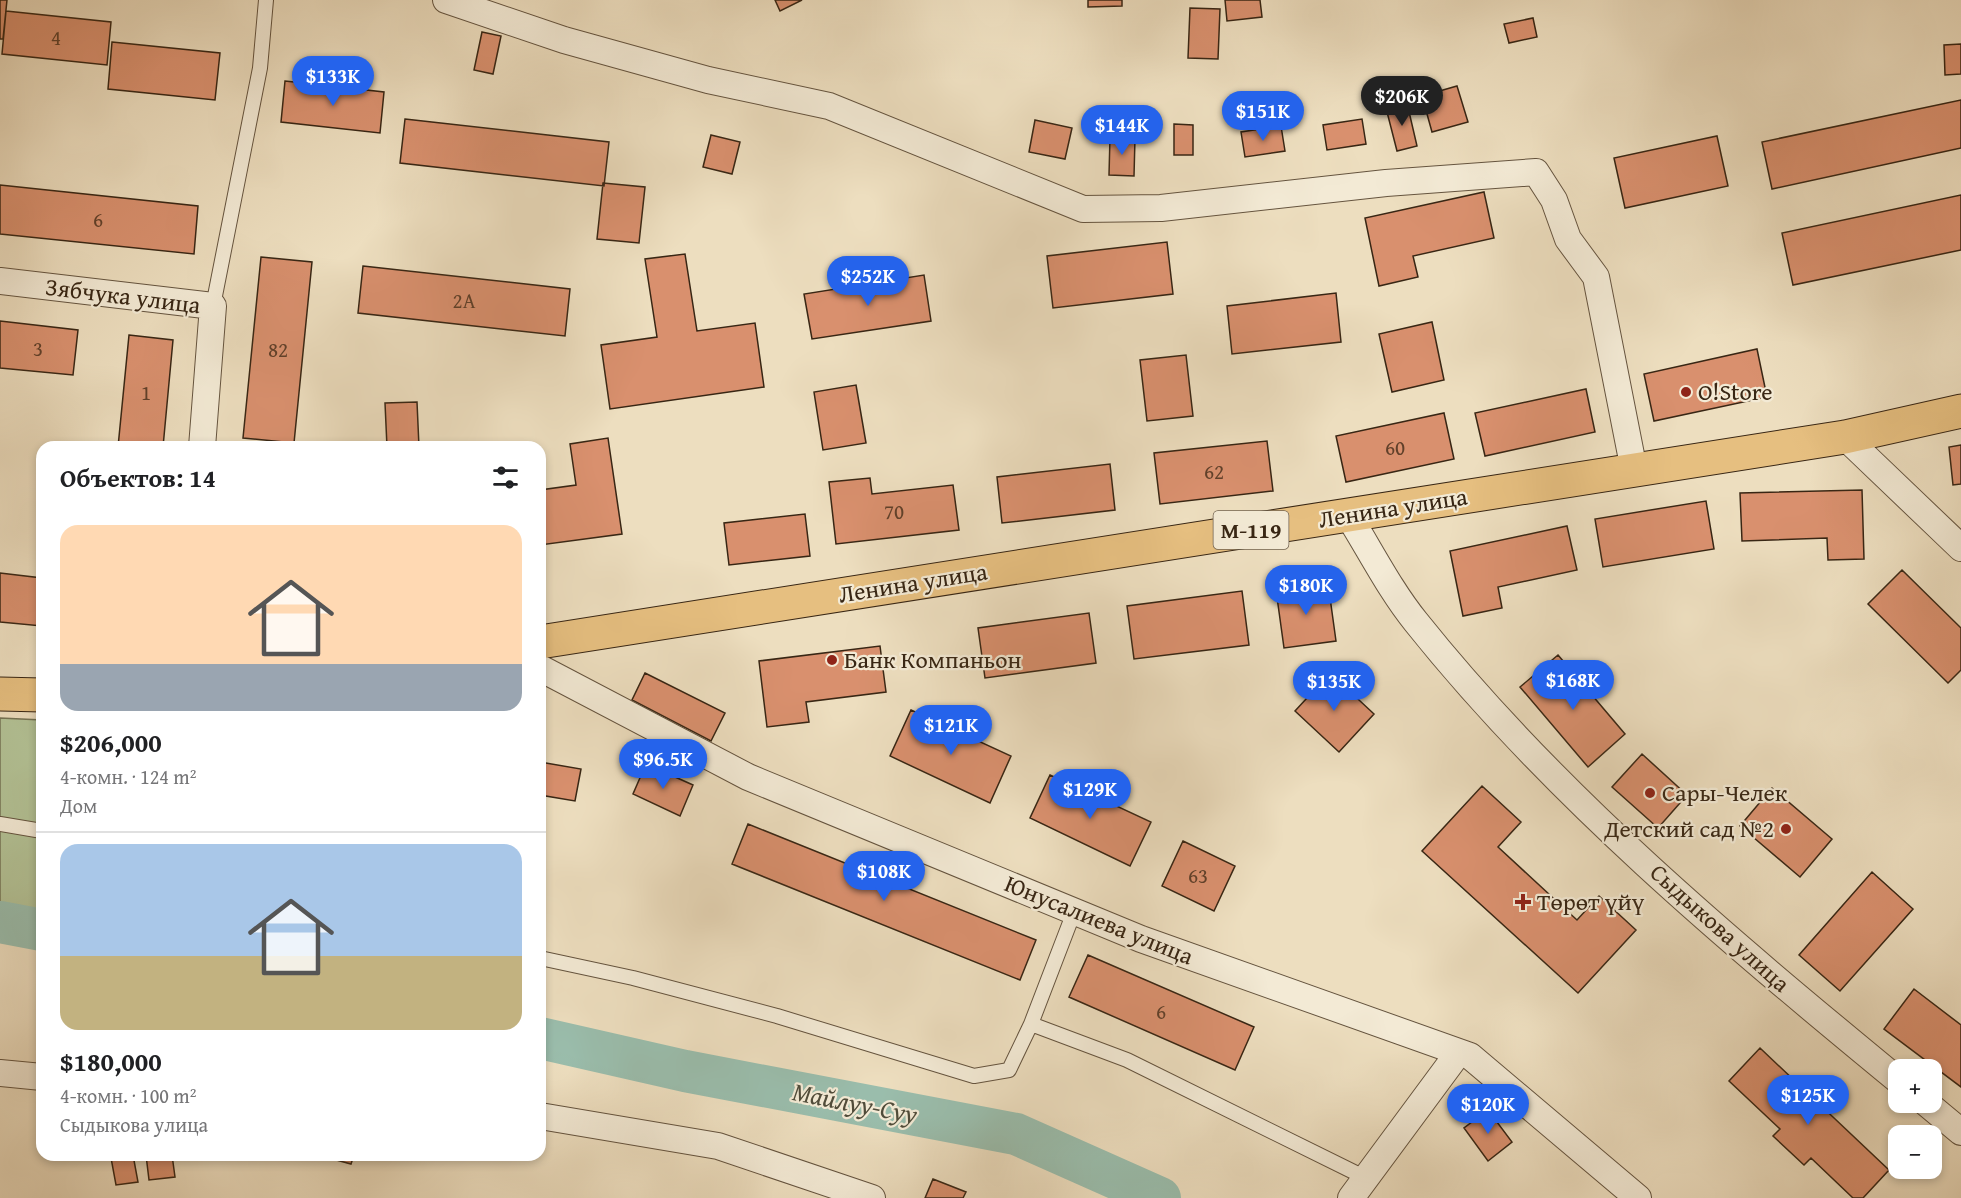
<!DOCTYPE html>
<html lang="ru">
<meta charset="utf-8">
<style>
body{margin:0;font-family:"Gentium Book Plus",serif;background:#f2f2f2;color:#202124;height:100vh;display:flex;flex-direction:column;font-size:22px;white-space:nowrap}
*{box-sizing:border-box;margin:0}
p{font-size:20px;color:#757577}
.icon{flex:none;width:33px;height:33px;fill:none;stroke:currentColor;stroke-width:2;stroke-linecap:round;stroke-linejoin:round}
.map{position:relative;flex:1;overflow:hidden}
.details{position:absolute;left:36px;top:441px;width:510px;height:720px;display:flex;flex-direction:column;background:#fff;border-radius:18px;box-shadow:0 3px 9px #0003}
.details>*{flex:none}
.buttons{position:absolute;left:1888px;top:1059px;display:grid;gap:12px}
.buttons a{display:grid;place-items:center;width:54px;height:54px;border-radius:12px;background:#fff;box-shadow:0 3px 9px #0003;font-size:30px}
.price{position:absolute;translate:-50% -51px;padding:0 14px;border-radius:21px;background:#2563eb;color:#fff;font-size:20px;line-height:39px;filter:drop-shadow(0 2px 3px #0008)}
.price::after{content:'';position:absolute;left:50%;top:36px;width:18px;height:14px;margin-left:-9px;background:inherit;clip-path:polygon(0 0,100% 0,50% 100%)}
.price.current{background:#222;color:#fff}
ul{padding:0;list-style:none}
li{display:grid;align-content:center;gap:12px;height:318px;padding:0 24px}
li+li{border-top:2px solid #e0e0e0}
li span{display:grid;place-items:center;height:186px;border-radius:18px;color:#555}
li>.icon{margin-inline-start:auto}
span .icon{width:108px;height:108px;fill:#fffc;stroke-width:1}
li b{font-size:26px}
h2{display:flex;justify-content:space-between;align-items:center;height:72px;padding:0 24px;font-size:26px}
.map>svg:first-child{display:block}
</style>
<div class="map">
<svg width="1961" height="1198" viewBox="0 0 1961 1198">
<rect width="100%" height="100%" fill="#eddebf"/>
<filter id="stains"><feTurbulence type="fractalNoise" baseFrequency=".00333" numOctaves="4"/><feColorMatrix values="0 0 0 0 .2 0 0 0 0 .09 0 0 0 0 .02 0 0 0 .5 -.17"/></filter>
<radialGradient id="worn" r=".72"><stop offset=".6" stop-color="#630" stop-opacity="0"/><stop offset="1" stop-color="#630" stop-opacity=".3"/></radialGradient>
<path fill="#b3c296" stroke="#767455" stroke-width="1.5" d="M 0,718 L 42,720 L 42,916 L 0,907 Z"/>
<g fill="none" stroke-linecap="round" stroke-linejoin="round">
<path stroke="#9abdac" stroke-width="42" d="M 0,922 L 42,930
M 540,1038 L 685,1071 L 1016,1134 L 1160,1198"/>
</g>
<path fill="#d9906e" stroke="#382614" stroke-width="1.5" d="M 0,0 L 7,0 L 3,39 L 0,39 Z
M 775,0 L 802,0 L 780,11 Z
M 1088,0 L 1122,0 L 1122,6 L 1088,7 Z
M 1225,0 L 1260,0 L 1262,17 L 1227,21 Z
M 1190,8 L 1220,9 L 1218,59 L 1188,58 Z
M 6,11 L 111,22 L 107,65 L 2,54 Z
M 1533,18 L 1537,37 L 1509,43 L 1504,24 Z
M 482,32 L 501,36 L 493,74 L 474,70 Z
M 112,42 L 220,53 L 215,100 L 108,89 Z
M 1961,44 L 1961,74 L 1945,75 L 1944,45 Z
M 285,81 L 384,92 L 380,133 L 281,122 Z
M 1457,86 L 1468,122 L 1432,132 L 1422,96 Z
M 1961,100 L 1961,148 L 1772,189 L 1762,142 Z
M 1407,103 L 1417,146 L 1397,151 L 1386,108 Z
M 405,119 L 609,142 L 604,186 L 400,163 Z
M 1362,119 L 1366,144 L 1327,150 L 1323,125 Z
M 1035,120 L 1072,128 L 1065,159 L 1029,152 Z
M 1174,124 L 1193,125 L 1193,155 L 1174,155 Z
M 1281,126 L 1285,151 L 1245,157 L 1241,132 Z
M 711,135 L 740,142 L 732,174 L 703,167 Z
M 1717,136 L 1728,186 L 1625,208 L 1614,158 Z
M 1110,137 L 1135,138 L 1134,176 L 1109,175 Z
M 603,183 L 645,187 L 639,243 L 597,239 Z
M 0,185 L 198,206 L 194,254 L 0,234 Z
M 1484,192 L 1494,238 L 1413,256 L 1418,277 L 1379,286 L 1365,218 Z
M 1961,195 L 1961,250 L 1793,285 L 1782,233 Z
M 1167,242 L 1173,294 L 1053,308 L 1047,256 Z
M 685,254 L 697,331 L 755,323 L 764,387 L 610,409 L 601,345 L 657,337 L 645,259 Z
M 261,257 L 312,262 L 294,443 L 243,438 Z
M 363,266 L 570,289 L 565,336 L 358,313 Z
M 924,275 L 931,321 L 812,339 L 804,294 Z
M 1336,293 L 1341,342 L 1232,354 L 1227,306 Z
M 0,321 L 78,330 L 73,375 L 0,368 Z
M 1432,322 L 1444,380 L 1392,392 L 1379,334 Z
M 129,335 L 173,340 L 163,447 L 118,447 Z
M 1757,349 L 1767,397 L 1654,421 L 1644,374 Z
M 1186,355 L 1193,416 L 1147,421 L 1140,360 Z
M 856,385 L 866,443 L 823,450 L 814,392 Z
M 1586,389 L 1595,432 L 1485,456 L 1475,413 Z
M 417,402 L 419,447 L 387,447 L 385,403 Z
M 1444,413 L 1454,459 L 1346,482 L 1336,436 Z
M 608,438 L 622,534 L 540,545 L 540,490 L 576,485 L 570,444 Z
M 1267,441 L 1273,491 L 1160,504 L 1154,453 Z
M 1961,445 L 1961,484 L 1953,485 L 1949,447 Z
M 1110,464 L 1115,510 L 1002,523 L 997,477 Z
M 870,478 L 872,494 L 953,485 L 959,530 L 836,544 L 829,482 Z
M 1862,490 L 1864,559 L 1828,560 L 1827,538 L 1742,541 L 1740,493 Z
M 1706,501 L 1714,549 L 1603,567 L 1595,519 Z
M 805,514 L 810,556 L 729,565 L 724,523 Z
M 1567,526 L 1577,570 L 1498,587 L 1502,608 L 1463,616 L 1450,551 Z
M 1902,570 L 1961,628 L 1961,670 L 1948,683 L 1868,604 Z
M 0,573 L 42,578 L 42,626 L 0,622 Z
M 1328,583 L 1336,641 L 1284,648 L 1276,590 Z
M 1242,591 L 1249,645 L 1134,659 L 1127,606 Z
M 1089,613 L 1096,663 L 985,678 L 978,628 Z
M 880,646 L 886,692 L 806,702 L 809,722 L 767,727 L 759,661 Z
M 1558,655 L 1625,734 L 1588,767 L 1520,687 Z
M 645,673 L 725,713 L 711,741 L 632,700 Z
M 1330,673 L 1374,714 L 1339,752 L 1295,711 Z
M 911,710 L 1011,756 L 990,803 L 890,756 Z
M 1642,754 L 1687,795 L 1658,828 L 1612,787 Z
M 540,762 L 581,769 L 575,801 L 540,795 Z
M 646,764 L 693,785 L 680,816 L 633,794 Z
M 1050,775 L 1151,822 L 1130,866 L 1030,818 Z
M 1482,786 L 1521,822 L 1498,847 L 1577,920 L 1599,896 L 1636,930 L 1578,993 L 1422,851 Z
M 1772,788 L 1832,839 L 1800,877 L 1740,826 Z
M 748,824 L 1036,940 L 1020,980 L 732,864 Z
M 1183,841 L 1235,866 L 1214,911 L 1162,886 Z
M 1872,872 L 1913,909 L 1840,991 L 1799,955 Z
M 1088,955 L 1254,1027 L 1235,1070 L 1069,997 Z
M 1914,989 L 1961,1025 L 1961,1087 L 1884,1029 Z
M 1760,1048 L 1889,1170 L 1863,1198 L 1853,1198 L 1811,1158 L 1804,1165 L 1773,1136 L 1780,1129 L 1729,1081 Z
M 1488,1110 L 1512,1142 L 1488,1161 L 1464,1128 Z
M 133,1155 L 138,1182 L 116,1185 L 111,1158 Z
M 146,1155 L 172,1155 L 175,1177 L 149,1180 Z
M 330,1155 L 354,1155 L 351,1164 L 329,1158 Z
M 933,1179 L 966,1192 L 963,1198 L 925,1198 Z"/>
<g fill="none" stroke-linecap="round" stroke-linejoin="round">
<defs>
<path id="lane" d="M 213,306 L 260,68 L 266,0
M 0,824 L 42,831
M 540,958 L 633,978 L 777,1016 L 974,1076 L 1009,1070 L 1031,1024 L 1127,1060 L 1366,1178
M 1031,1024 L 1074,912"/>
<path id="street" d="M 446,0 L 564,40 L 708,80 L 829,106 L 1083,209 L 1161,208 L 1386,183 L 1536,172 L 1554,200 L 1568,239 L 1596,277 L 1634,470
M 0,281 L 213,306 L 202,447
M 1845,437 L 1961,548
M 1348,515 C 1370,550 1390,590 1416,622 C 1554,795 1729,941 1899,1081
M 540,668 L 748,777 L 1141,939 L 1470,1056 L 1638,1198
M 0,1073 L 42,1077
M 1925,1102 L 1961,1132
M 540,1116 L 718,1146 L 872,1198
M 1351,1198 L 1459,1052"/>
<path id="primary" d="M 540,642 L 1845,437 L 1961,411
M 0,694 L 42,695"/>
</defs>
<use href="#lane" stroke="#65543f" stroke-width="16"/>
<use href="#street" stroke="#65543f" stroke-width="28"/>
<use href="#primary" stroke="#382614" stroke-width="35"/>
<use href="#lane" stroke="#f3ead5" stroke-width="14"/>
<use href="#street" stroke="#f3ead5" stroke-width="26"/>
<use href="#primary" stroke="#e6bf80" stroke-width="33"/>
</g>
<g fill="#8f2418" stroke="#f3ead5" stroke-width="2">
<circle cx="1686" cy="392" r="6"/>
<circle cx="832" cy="660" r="6"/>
<circle cx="1650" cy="793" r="6"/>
<circle cx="1786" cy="829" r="6"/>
<path d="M1520 893h6v6h6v6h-6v6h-6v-6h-6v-6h6z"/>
</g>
<g text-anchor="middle" stroke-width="4.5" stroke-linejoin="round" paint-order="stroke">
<g font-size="21" fill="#60402a">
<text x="56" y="45">4</text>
<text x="98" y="227">6</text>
<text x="464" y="308">2А</text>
<text x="38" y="356">3</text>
<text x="278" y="357">82</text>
<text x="146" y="400">1</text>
<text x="1395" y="455">60</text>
<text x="1214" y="479">62</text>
<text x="894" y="519">70</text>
<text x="1198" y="883">63</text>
<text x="1161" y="1019">6</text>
</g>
<rect fill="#f3ead5" stroke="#70614e" stroke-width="1.5" x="1213.5" y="511" width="75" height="38" rx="4.5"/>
<g font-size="22" font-weight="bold" fill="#382614">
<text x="1251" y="538">М-119</text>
</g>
<g font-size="24" fill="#382614" stroke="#f3ead5">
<text transform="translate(123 296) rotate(7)" y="8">Зябчука улица</text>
<text transform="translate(1393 508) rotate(-9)" y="8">Ленина улица</text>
<text transform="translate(913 583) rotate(-9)" y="8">Ленина улица</text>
<text transform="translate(1099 920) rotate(22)" y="8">Юнусалиева улица</text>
<text transform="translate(1720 928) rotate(42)" y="8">Сыдыкова улица</text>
</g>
<g font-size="24" fill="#382614" stroke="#f3ead5" text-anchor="start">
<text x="1698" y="400">O!Store</text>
<text x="844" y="668">Банк Компаньон</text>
<text x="1662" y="801">Сары-Челек</text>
<text x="1774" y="837" text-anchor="end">Детский сад №2</text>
<text x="1537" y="910">Төрөт үйү</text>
</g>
<g font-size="26" font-style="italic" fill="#504c3a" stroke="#f3ead5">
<text transform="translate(855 1103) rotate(11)" y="9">Майлуу-Суу</text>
</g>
</g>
<rect width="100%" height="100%" filter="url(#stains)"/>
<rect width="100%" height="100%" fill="url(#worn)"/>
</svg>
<div class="buttons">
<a>+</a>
<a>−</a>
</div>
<b class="price" style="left:333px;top:107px">$133K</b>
<b class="price current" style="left:1402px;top:127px">$206K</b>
<b class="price" style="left:1263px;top:142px">$151K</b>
<b class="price" style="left:1122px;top:156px">$144K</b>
<b class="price" style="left:868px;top:307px">$252K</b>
<b class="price" style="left:1306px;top:616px">$180K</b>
<b class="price" style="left:1573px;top:711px">$168K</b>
<b class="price" style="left:1334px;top:712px">$135K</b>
<b class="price" style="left:951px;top:756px">$121K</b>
<b class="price" style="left:663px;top:790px">$96.5K</b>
<b class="price" style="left:1090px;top:820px">$129K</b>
<b class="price" style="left:884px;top:902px">$108K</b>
<b class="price" style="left:1808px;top:1126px">$125K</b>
<b class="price" style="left:1488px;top:1135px">$120K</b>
<section class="details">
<h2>Объектов: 14<svg class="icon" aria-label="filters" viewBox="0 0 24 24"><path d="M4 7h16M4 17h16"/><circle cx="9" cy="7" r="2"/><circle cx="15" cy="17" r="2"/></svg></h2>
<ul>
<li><span style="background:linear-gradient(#ffd9b3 75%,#9aa5b1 0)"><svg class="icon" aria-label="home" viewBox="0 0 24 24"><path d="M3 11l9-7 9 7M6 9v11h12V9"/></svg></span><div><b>$206,000</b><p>4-комн. · 124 m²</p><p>Дом</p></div></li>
<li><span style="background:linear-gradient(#a9c7e8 60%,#c2b280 0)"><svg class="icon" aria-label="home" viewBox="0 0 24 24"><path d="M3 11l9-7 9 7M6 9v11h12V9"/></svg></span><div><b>$180,000</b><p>4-комн. · 100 m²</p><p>Сыдыкова улица</p></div></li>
</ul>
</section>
</div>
